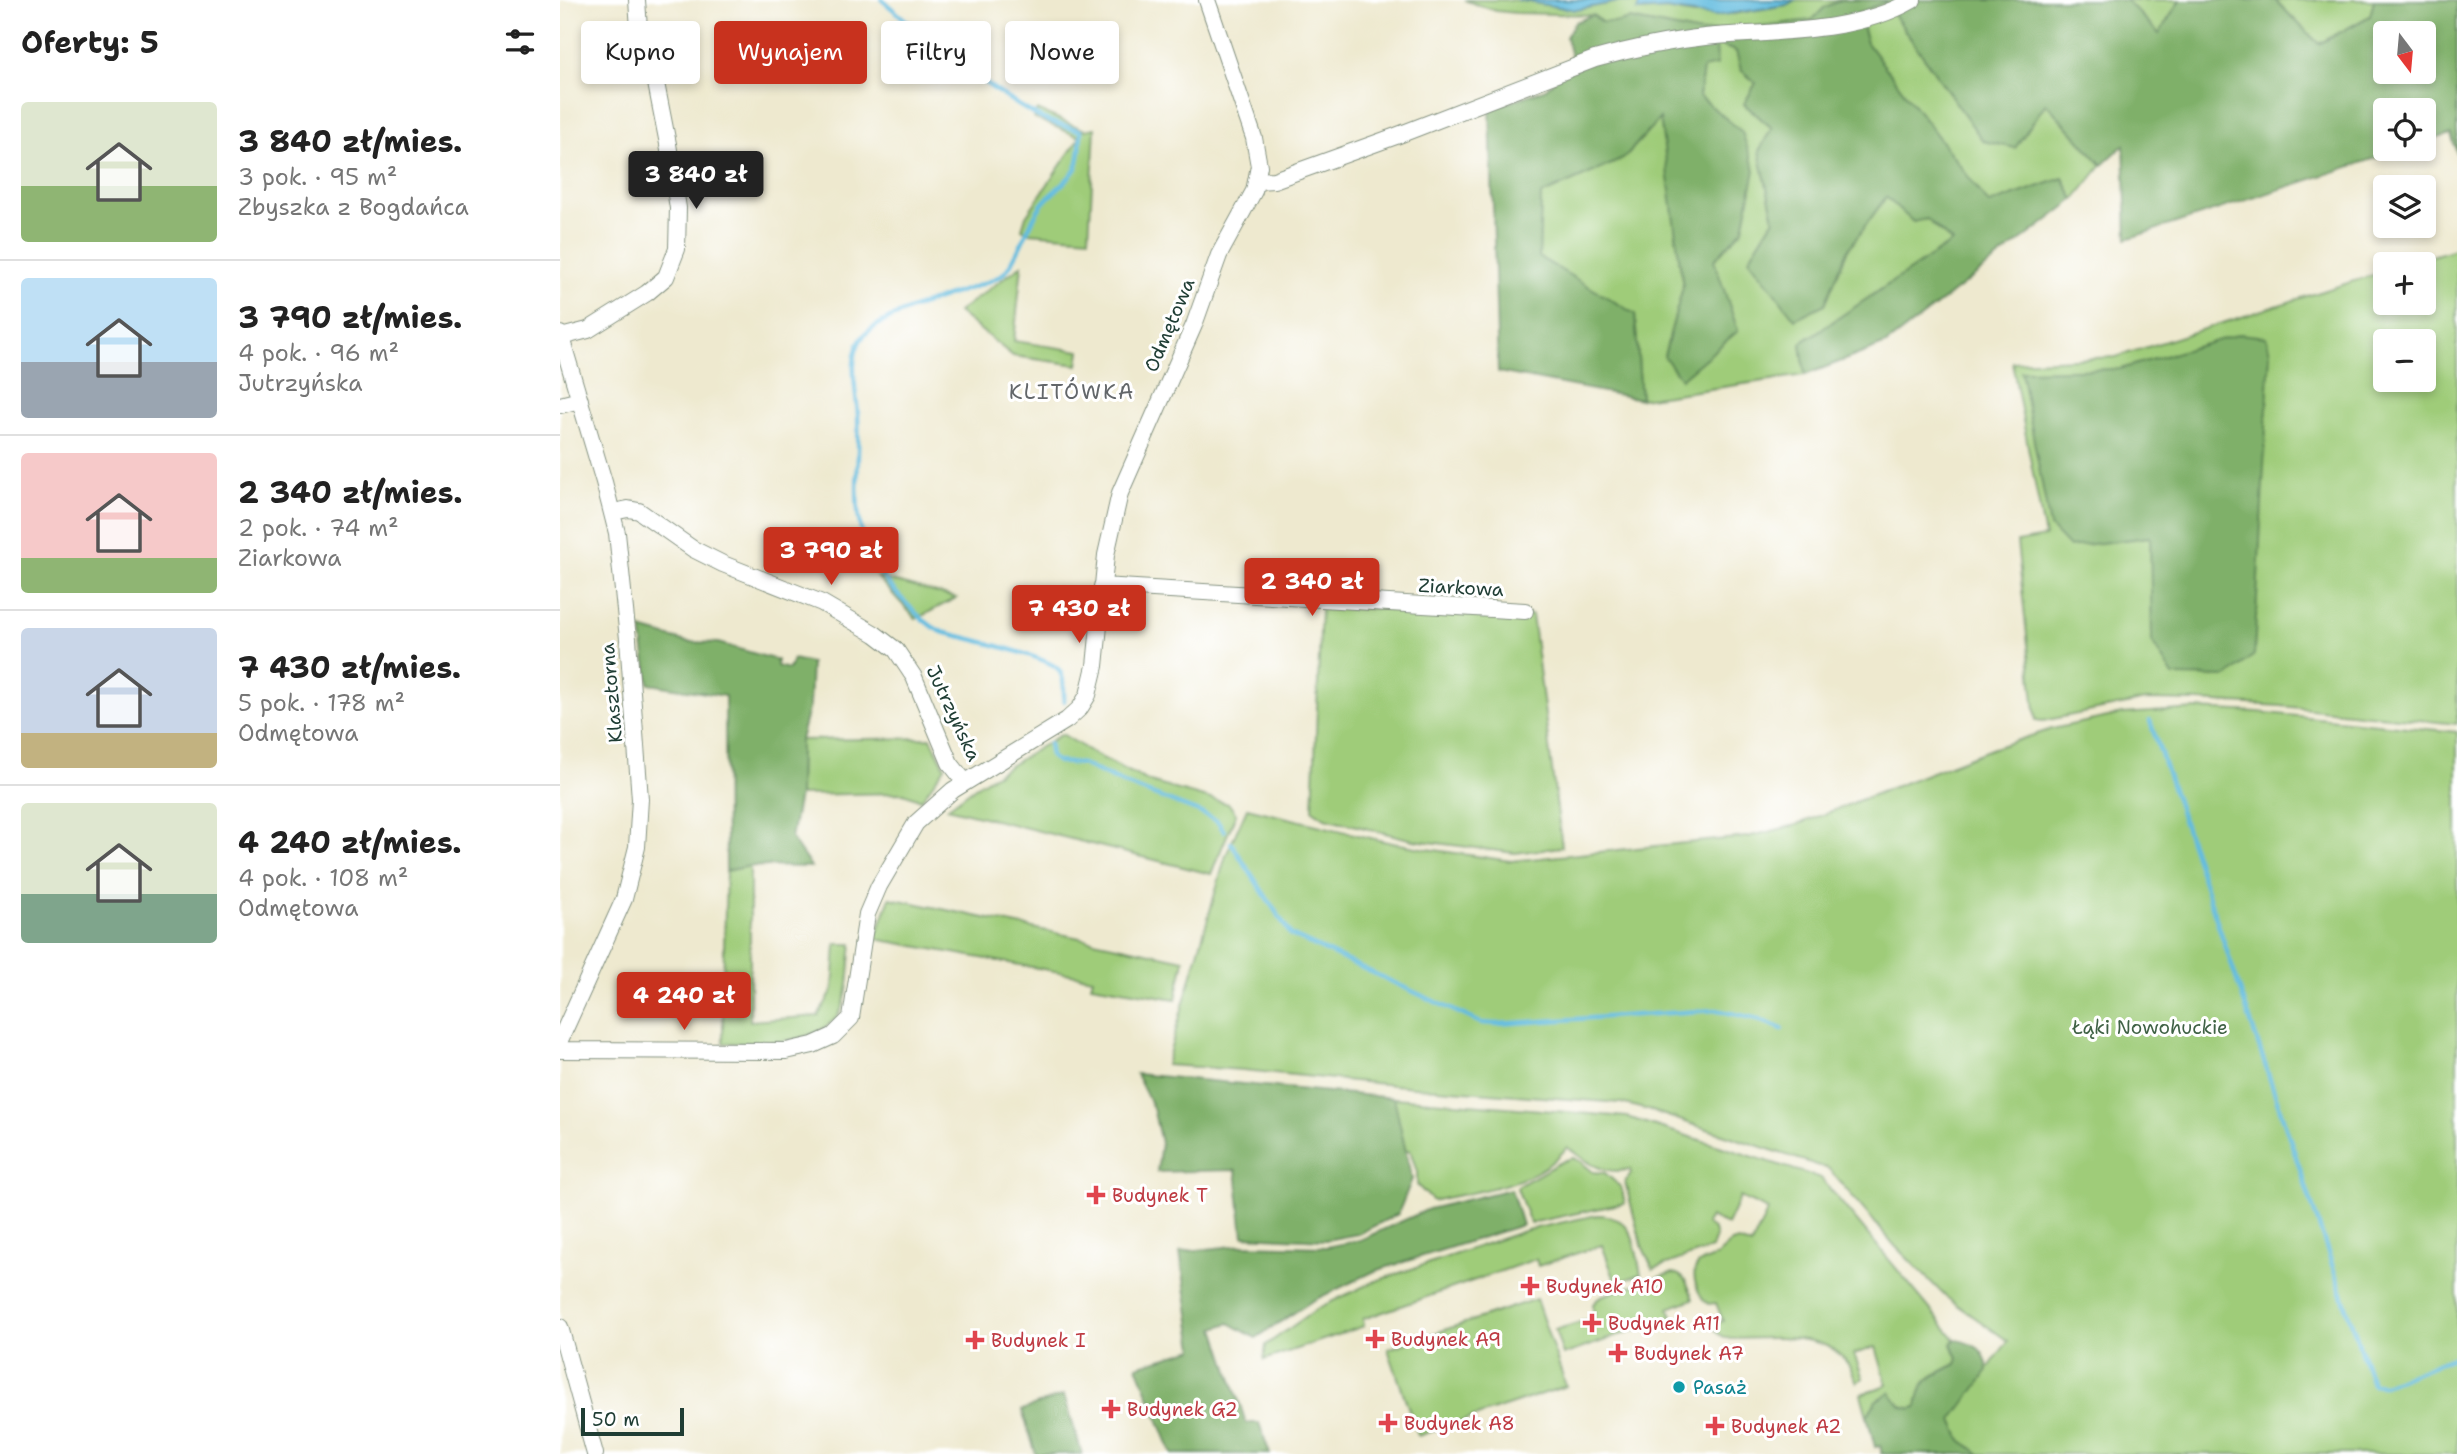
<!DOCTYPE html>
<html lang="pl">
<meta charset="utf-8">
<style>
body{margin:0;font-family:"Shantell Sans",sans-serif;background:#f6f6f6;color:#222;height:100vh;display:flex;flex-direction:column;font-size:26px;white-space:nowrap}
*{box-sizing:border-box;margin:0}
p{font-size:23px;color:#767676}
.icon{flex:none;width:38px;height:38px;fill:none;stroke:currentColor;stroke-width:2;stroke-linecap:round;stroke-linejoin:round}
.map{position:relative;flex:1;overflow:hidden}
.side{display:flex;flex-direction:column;background:#fff;width:560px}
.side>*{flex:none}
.banner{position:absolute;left:21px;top:21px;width:665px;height:63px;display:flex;gap:14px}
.needle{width:46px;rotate:164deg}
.controls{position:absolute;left:1813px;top:21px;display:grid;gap:14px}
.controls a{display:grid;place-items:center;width:63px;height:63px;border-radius:7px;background:#fff;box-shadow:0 4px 10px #0003;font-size:35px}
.scale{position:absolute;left:21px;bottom:18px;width:103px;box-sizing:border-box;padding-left:7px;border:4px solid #1f3d34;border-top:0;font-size:19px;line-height:24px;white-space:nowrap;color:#1f3d34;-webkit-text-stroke:5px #fff;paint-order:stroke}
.price{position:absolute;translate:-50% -60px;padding:0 16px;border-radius:7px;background:#c8321e;color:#fff;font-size:23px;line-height:46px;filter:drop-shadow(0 2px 4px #0008)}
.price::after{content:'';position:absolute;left:50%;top:42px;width:21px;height:16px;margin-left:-10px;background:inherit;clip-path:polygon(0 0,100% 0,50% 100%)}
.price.on{background:#222;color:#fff}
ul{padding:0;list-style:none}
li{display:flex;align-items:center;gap:21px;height:175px;padding:0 21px}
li+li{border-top:2px solid #e0e0e0}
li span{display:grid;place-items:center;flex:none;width:196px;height:140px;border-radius:7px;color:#555}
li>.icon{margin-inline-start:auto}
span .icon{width:84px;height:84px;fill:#fffc;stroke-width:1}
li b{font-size:30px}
h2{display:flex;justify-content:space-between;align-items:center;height:84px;padding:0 21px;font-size:30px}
.tag{padding:0 24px;border-radius:7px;background:#fff;box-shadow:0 4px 10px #0003;font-size:24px;line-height:63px}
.tag.on{background:#c8321e;color:#fff}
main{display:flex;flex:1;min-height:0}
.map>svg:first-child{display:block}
</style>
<main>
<section class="side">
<h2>Oferty: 5<svg class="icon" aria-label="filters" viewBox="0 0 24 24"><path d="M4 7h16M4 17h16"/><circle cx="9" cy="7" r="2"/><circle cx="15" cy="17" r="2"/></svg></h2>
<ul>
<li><span style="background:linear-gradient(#dfe7d0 60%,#8fb573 0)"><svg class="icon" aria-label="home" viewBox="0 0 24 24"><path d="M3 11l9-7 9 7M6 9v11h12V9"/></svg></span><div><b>3 840 zł/mies.</b><p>3 pok. · 95 m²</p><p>Zbyszka z Bogdańca</p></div></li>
<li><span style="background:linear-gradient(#bfe0f5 60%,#9aa5b1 0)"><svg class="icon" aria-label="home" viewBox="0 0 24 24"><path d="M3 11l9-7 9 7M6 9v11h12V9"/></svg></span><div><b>3 790 zł/mies.</b><p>4 pok. · 96 m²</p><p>Jutrzyńska</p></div></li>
<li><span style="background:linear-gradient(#f6c9c9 75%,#8fb573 0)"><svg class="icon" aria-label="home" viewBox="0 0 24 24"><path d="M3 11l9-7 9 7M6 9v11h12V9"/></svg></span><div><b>2 340 zł/mies.</b><p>2 pok. · 74 m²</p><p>Ziarkowa</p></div></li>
<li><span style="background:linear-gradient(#c9d6e8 75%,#c2b280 0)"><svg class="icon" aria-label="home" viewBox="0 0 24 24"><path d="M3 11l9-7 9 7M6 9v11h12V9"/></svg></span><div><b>7 430 zł/mies.</b><p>5 pok. · 178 m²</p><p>Odmętowa</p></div></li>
<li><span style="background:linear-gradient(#dfe7d0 65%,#7fa58c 0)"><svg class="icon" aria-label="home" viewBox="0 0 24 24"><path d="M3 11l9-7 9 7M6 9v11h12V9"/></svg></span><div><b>4 240 zł/mies.</b><p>4 pok. · 108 m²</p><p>Odmętowa</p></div></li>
</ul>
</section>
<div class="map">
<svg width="1897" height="1454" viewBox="0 0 1897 1454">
<rect width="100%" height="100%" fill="#fff"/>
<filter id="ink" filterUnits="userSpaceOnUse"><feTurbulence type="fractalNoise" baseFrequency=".0143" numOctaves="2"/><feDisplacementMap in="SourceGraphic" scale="14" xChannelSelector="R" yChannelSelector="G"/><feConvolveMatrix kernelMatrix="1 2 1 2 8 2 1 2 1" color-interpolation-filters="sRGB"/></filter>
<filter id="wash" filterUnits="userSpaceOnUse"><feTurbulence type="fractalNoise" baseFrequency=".00686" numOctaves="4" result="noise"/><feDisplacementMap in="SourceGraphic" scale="28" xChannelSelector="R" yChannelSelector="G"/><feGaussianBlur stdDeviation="1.57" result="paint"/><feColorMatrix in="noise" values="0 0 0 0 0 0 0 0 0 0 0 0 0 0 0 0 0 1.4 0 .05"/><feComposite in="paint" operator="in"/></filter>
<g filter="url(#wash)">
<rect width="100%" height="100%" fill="#eee9cf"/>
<path fill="#9fcc79" stroke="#5f8456" stroke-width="2" fill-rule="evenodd" d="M 904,0 L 957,0 L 1016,10 L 1057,2 L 1081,1 L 1078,11 L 1106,9 L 1133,14 L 1174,14 L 1226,5 L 1235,0 L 1282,0 L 1265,7 L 1252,20 L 1141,33 L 1070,19 L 1059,22 L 1041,22 L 1033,15 L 956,13 L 936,11 Z
M 1566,0 L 1620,0 L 1599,34 Z
M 1715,0 L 1814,0 L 1810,16 L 1759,44 Z
M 1324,2 L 1424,141 L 1455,148 L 1486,103 L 1542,165 L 1514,200 L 1503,178 L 1429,204 L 1307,43 L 1298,12 Z
M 1156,44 L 1176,51 L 1181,70 L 1196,83 L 1184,104 L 1212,128 L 1199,151 L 1214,219 L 1189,259 L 1265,304 L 1287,251 L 1327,196 L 1353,222 L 1367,219 L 1392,242 L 1241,343 L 1245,375 L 1081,399 L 1075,314 L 979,257 L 981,195 L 1063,159 L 1101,118 L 1123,287 L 1104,356 L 1154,260 L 1183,229 L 1182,132 L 1139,96 L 1143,68 Z
M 477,110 L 525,130 L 535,128 L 529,238 L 469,233 L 462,229 L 466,216 L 520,137 L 474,118 Z
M 1897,248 L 1897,724 L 1721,706 L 1639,701 L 1586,700 L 1483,721 L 1476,720 L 1457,542 L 1485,537 L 1452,362 L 1556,357 L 1825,271 L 1825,303 L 1864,303 L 1864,264 L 1847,264 ZM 1825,341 L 1864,341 L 1864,380 L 1825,380 Z
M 462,265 L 454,341 L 520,351 L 518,365 L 453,356 L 398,312 Z
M 317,577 L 396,598 L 356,619 Z
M 761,606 L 972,615 L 1002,847 L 955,853 L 853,840 L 765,818 L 753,810 Z
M 1636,709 L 1698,712 L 1897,732 L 1897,1454 L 1366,1454 L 1448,1341 L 1386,1297 L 1335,1246 L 1269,1169 L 1092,1111 L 1061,1103 L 864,1088 L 683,1070 L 606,1065 L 666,855 L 687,808 L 823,841 L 867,849 L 951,861 L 1125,843 L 1187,837 L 1236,825 L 1431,749 L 1492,729 L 1562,714 Z
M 502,734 L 536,755 L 590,782 L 669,804 L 676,814 L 651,874 L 387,808 L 415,787 Z
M 371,738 L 385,767 L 361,800 L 344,793 L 239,795 L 240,740 Z
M 190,866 L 190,1021 L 258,1016 L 273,990 L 276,944 L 292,944 C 289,964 290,989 282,1008 C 265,1046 198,1044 163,1043 L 163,994 L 183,996 L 184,988 L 163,986 L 166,871 Z
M 330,898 L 624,960 L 616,999 L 531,985 L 533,978 L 315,939 Z
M 834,1098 L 1067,1117 L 1261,1178 L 1395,1339 L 1392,1344 L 1398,1358 L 1396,1364 C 1372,1376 1359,1378 1358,1407 C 1343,1411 1338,1404 1330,1393 L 1317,1400 L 1307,1416 L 1301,1394 L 1327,1385 L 1316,1347 L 1294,1354 L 1303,1378 L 1297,1382 C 1292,1372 1288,1361 1279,1354 C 1255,1332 1201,1339 1170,1339 C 1161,1336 1157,1334 1153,1325 L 1163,1321 L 1156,1303 L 1149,1304 C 1139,1298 1129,1275 1138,1265 C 1143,1260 1152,1259 1158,1255 C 1163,1251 1168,1242 1175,1241 C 1180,1241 1187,1244 1191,1246 L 1208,1210 L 1180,1197 L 1167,1225 L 1150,1217 L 1146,1224 L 1154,1230 L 1156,1237 L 1152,1248 L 1093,1269 L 1082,1246 L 1065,1182 L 1071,1173 L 1070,1169 C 1043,1176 1027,1162 1007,1147 C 977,1186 918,1190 873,1201 L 857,1185 L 857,1172 L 850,1150 L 845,1152 Z
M 1013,1158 L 1020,1161 L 1033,1172 L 1045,1173 L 1061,1187 L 1065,1203 L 970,1223 L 957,1188 L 959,1185 C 973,1179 1002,1159 1013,1158 Z
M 1037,1215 C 1075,1216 1074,1244 1081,1274 L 1056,1283 L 1042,1245 L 978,1266 L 976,1259 L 803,1319 L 804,1326 L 704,1360 L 706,1345 L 758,1308 L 813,1282 L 967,1230 Z
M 1111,1273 C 1125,1273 1129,1287 1133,1299 L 1109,1308 L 1112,1317 L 1003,1355 L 995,1330 L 1034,1318 L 1033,1304 L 1041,1296 Z
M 976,1299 L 1006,1386 L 858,1436 L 828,1349 Z"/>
<path fill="#7fb069" stroke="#4f764e" stroke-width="2" fill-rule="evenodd" d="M 1282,0 L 1566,0 L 1599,34 L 1620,0 L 1715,0 L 1759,44 L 1810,16 L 1814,0 L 1897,0 L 1897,154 L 1891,134 L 1864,142 L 1864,110 L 1825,110 L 1825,149 L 1844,149 L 1567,239 L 1564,145 L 1542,165 L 1486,103 L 1455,148 L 1423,141 L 1325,2 L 1298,13 L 1307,43 L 1429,204 L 1503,178 L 1514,200 L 1326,344 L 1245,375 L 1241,343 L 1392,242 L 1367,219 L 1353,222 L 1326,197 L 1287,251 L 1265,304 L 1235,319 L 1189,259 L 1214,219 L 1199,151 L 1212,128 L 1184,104 L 1196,83 L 1181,70 L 1176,51 L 1156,44 L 1157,65 L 1143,68 L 1139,96 L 1182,132 L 1195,170 L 1183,229 L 1154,260 L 1178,331 L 1121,379 L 1104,356 L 1123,287 L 1100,118 L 1063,159 L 981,195 L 979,257 L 1075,314 L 1081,399 L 938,372 L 930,109 L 986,89 L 1012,61 L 1006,37 L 1015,22 L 1033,15 L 1041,22 L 1059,22 L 1070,19 L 1141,33 L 1252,20 L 1265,7 ZM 1825,33 L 1864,33 L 1864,72 L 1825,72 Z
M 1680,334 L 1706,337 L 1710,352 L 1694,655 L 1667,677 L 1613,676 L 1592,642 L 1590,537 L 1509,547 L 1490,527 L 1461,371 L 1560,369 Z
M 81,629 L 127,642 L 158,643 L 217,660 L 217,666 L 229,669 L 233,659 L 251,663 L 249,706 L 240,740 L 239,795 L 231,838 L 251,867 L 190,866 L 166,871 L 165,696 L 89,684 Z
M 576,1074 L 834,1098 L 852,1179 L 838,1214 L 798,1234 L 766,1240 L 683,1236 L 676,1170 L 597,1172 L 601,1143 L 593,1108 Z
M 951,1189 L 962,1225 L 815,1271 L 752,1301 L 696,1338 L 669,1323 L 655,1328 L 686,1423 L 699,1423 L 710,1454 L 612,1454 L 577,1366 L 634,1349 L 620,1252 L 683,1245 L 766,1247 L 800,1240 L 869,1209 Z
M 1395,1339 C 1415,1345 1426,1347 1428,1371 L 1392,1420 L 1401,1440 L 1420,1454 L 1321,1454 L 1321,1446 L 1315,1447 L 1307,1416 L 1317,1400 L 1330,1392 C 1338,1404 1343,1412 1357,1407 C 1360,1378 1373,1376 1396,1364 L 1398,1358 L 1392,1344 Z
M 504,1395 L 522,1454 L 476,1454 L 462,1410 Z"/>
<path fill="#62bcdf" stroke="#407c8a" stroke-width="2" d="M 957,0 L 1235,0 L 1226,5 L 1156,16 L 1106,9 L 1077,11 L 1080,1 L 1057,2 L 1016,10 Z"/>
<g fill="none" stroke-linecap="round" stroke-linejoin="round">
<path stroke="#62bcdf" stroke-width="4.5" d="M 322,0 C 372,42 422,86 479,117 C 492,124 508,126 521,131 C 520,142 521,157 516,168 C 509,181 493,191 483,203 C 468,222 460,255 445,272 C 437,280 422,284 411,288 C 385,297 317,317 302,338 C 287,358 297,393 298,416 C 301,491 281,538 342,599 C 355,612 365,624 382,632 C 403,637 487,656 498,669 C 505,678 504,691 504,701
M 1590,721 L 1812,1384 L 1824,1385 L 1897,1356
M 489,743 L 491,757 L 498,762 L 522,764 L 570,786 L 639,812 L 657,821 L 664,831
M 671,843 L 731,935 L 921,1023 L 936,1024 L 1156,1010 L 1198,1019 L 1222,1029"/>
</g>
</g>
<g filter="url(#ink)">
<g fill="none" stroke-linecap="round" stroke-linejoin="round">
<defs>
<path id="minor" d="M 697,181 L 714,180 L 836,136 L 1035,59 C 1071,49 1108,41 1145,37 C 1212,31 1294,34 1353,0
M 0,334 L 44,482 L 57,533 L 68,639 L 80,799 L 77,847 L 64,899 L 0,1040
M 1,337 L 28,330 L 87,293 L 106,277 L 117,249 L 118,208 L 108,144 L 94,73 L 80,43 L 77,0
M 0,405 L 20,400
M 53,512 L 68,509 L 79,511 L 133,549 L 163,564 L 262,603 L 315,634 L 336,650 L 354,677 L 390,763 L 405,782
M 542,586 L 965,611
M 0,1050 L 226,1051 L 253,1045 L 273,1036 L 291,1018 L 307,914 L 319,886 L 356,823 L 393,790 L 507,720 L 520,708 L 528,695 L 535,666 L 546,555 L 560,493 L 634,325 L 659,255 L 694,191 L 699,166 L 694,138 L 647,0
M 0,1327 L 35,1454"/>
</defs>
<use href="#minor" stroke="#869382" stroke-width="18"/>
<use href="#minor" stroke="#fff" stroke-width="16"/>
</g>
</g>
<g fill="#e0444e" stroke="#fff" stroke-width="2.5">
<path d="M532.5 1184.5h7v7h7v7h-7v7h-7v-7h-7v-7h7z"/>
<path d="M966.5 1275.5h7v7h7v7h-7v7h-7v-7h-7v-7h7z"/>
<path d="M1028.5 1312.5h7v7h7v7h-7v7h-7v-7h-7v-7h7z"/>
<path d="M811.5 1328.5h7v7h7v7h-7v7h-7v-7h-7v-7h7z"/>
<path d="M411.5 1329.5h7v7h7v7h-7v7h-7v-7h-7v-7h7z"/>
<path d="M1054.5 1342.5h7v7h7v7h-7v7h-7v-7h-7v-7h7z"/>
<path d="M547.5 1398.5h7v7h7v7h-7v7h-7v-7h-7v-7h7z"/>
<path d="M824.5 1412.5h7v7h7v7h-7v7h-7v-7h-7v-7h7z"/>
<path d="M1151.5 1415.5h7v7h7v7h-7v7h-7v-7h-7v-7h7z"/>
</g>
<circle fill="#0f9aa8" stroke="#fff" stroke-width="2.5" cx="1119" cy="1387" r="7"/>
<g text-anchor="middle" stroke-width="6" stroke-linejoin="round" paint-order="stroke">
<g font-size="19" fill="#1f3d34" stroke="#fff">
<text transform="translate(609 325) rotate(-67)" y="7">Odmętowa</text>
<text transform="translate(901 587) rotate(3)" y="7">Ziarkowa</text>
<text transform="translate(51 693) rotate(-95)" y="7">Klasztorna</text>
<text transform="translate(394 713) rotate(65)" y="7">Jutrzyńska</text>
</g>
<g font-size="19" fill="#3f6145" stroke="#fff">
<text x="1590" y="1034">Łąki Nowohuckie</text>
</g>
<g font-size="19" fill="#be3a42" stroke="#fff" text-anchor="start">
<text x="552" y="1202">Budynek T</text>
<text x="986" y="1293">Budynek A10</text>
<text x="1048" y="1330">Budynek A11</text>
<text x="831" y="1346">Budynek A9</text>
<text x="431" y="1347">Budynek I</text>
<text x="1074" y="1360">Budynek A7</text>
<text x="567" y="1416">Budynek G2</text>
<text x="844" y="1430">Budynek A8</text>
<text x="1171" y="1433">Budynek A2</text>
</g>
<g font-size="19" fill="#0d838f" stroke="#fff" text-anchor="start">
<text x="1133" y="1394">Pasaż</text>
</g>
<g font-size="21" letter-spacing="2" fill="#63676a" stroke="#fff">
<text x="512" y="399">KLITÓWKA</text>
</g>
</g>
</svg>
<div class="controls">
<a><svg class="needle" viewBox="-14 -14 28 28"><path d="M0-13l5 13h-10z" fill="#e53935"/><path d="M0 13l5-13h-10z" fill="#767676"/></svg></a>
<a><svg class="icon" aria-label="locate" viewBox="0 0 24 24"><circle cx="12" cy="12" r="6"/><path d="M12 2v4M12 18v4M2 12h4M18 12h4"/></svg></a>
<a><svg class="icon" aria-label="layers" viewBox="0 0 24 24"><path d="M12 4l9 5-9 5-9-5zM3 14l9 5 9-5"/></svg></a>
<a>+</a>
<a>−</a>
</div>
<div class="scale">50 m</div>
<b class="price on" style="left:136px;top:211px">3 840 zł</b>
<b class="price" style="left:271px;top:587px">3 790 zł</b>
<b class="price" style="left:752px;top:618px">2 340 zł</b>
<b class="price" style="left:519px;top:645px">7 430 zł</b>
<b class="price" style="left:124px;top:1032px">4 240 zł</b>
<div class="banner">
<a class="tag">Kupno</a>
<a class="tag on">Wynajem</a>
<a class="tag">Filtry</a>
<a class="tag">Nowe</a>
</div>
</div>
</main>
